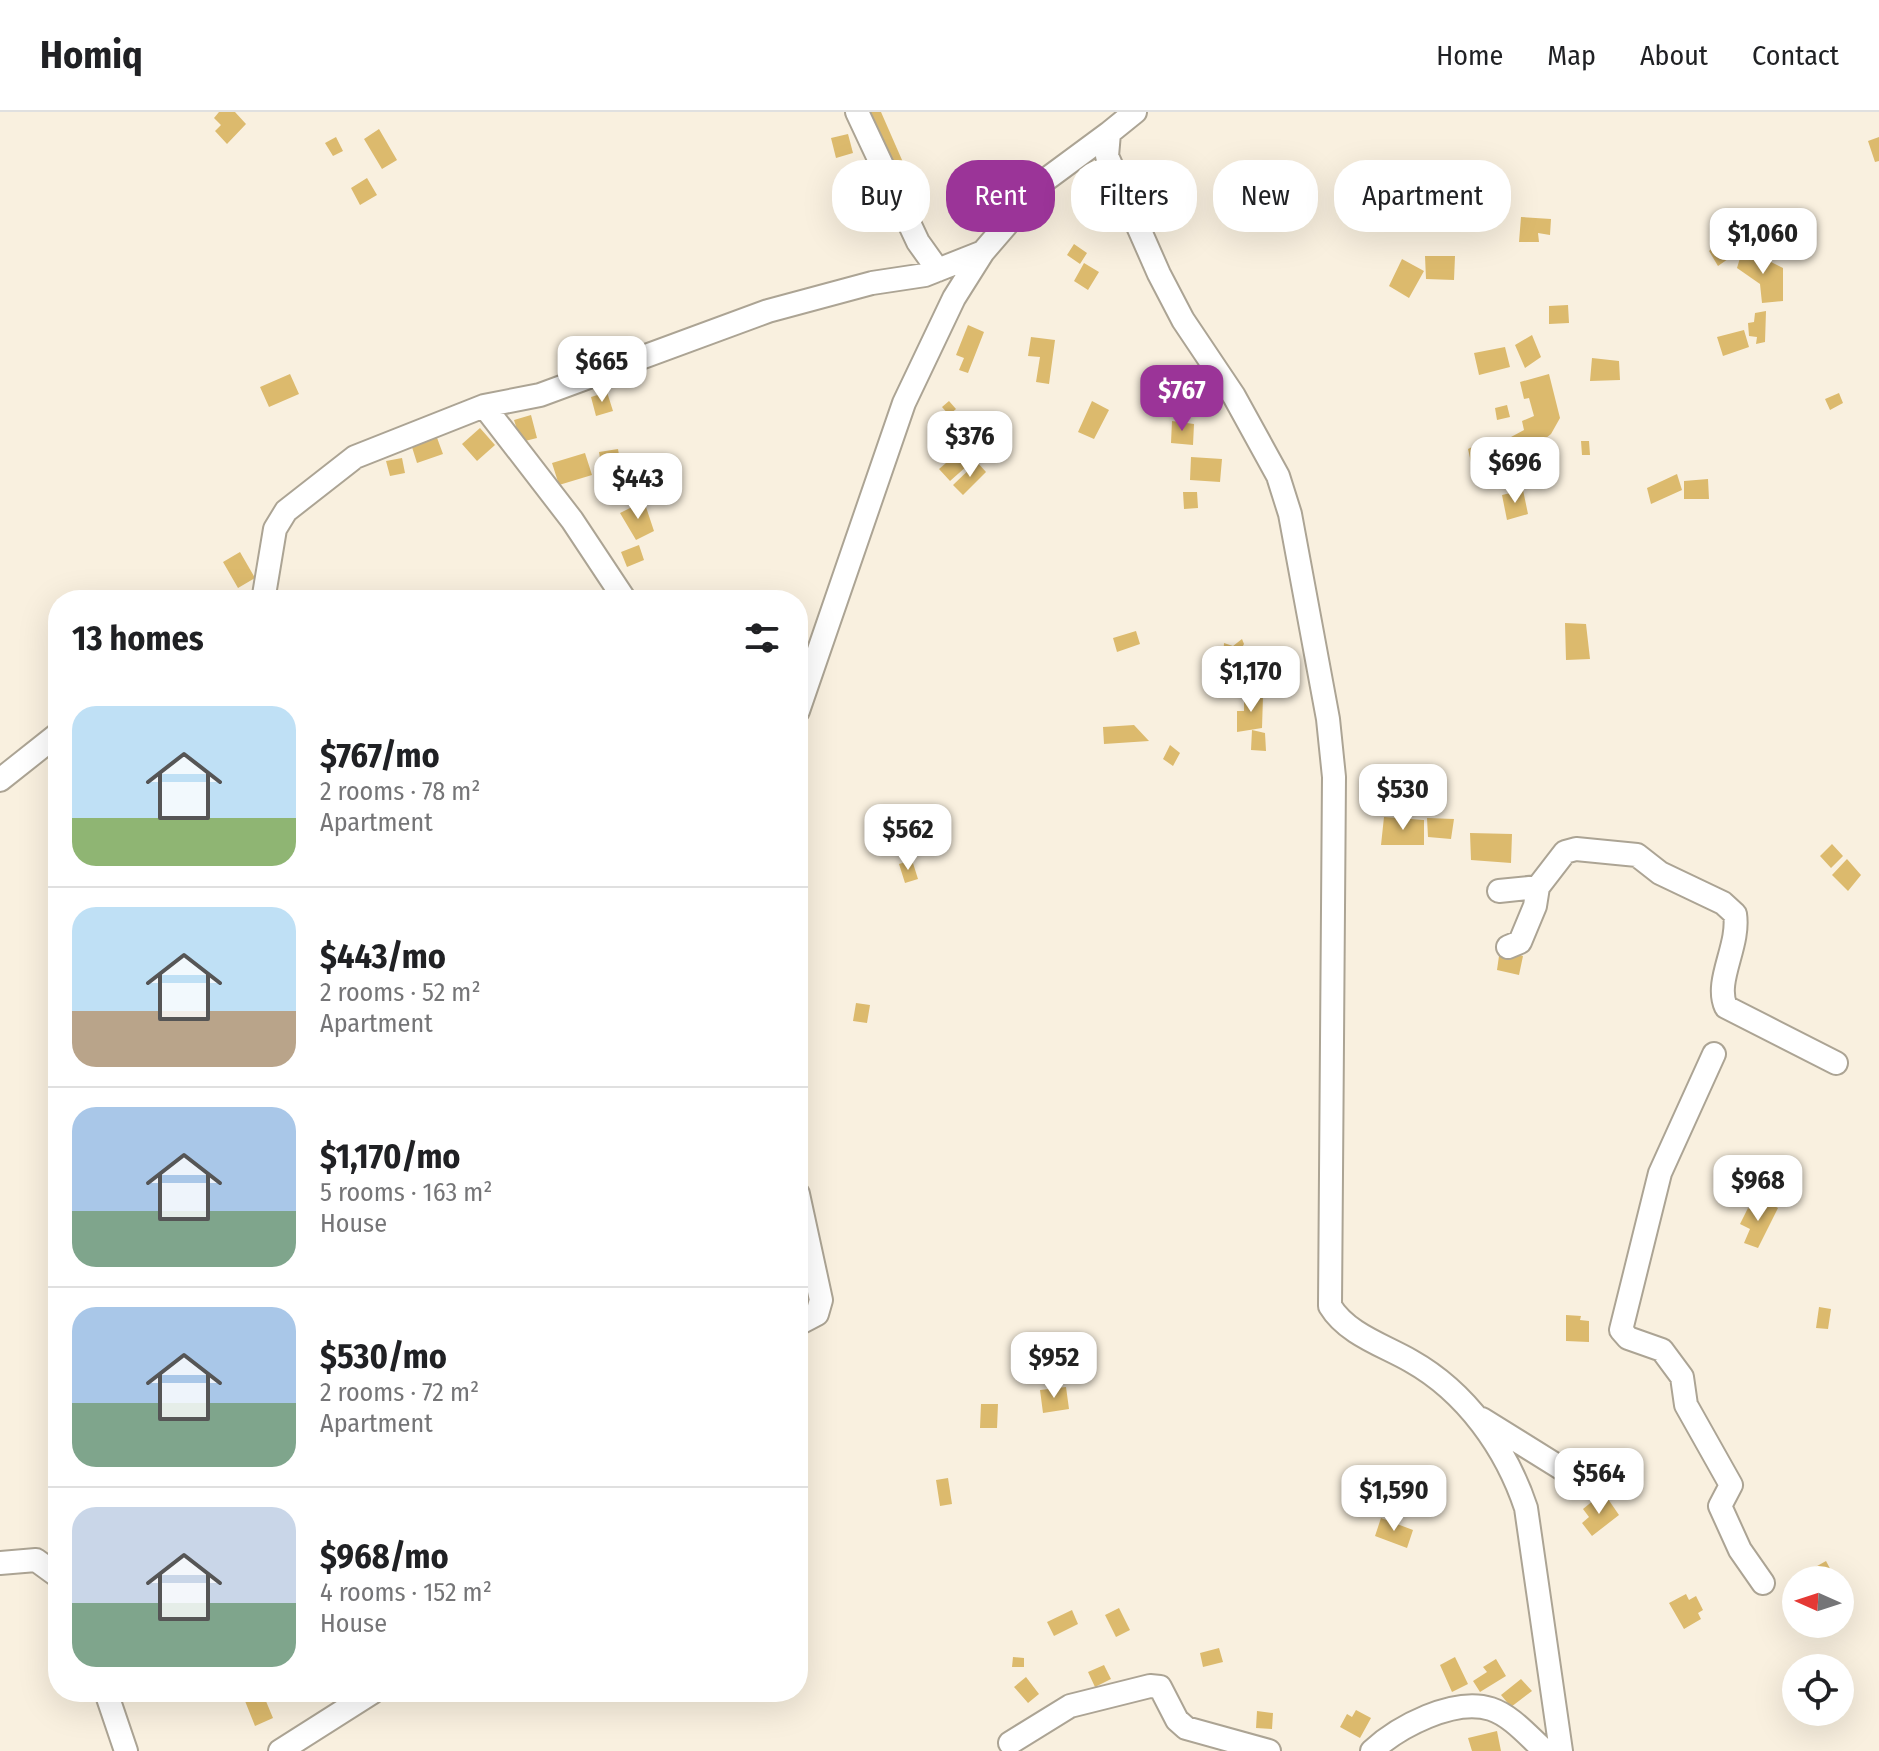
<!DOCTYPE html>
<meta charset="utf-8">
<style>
body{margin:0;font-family:"Fira Sans Condensed",sans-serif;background:#f6f6f6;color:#202124;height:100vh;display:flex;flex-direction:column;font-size:30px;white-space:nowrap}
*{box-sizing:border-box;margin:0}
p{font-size:26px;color:#757577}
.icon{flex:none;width:44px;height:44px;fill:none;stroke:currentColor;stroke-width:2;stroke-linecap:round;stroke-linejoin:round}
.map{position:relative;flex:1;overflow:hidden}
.details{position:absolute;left:48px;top:478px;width:760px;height:1112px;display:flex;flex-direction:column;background:#fff;border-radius:32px;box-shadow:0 8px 32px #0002}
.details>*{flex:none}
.guide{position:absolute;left:832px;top:48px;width:760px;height:72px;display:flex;gap:16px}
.needle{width:52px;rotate:273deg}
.tools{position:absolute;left:1782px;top:1454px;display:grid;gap:16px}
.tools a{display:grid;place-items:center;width:72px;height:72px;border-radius:50%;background:#fff;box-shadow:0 8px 32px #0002;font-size:40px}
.price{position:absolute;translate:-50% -68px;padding:0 18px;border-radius:16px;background:#fff;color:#222;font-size:26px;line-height:52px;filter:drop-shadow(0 2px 4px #0008)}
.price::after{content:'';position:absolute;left:50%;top:48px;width:24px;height:18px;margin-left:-12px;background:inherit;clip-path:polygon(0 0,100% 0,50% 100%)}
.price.current{background:#9b3498;color:#fff}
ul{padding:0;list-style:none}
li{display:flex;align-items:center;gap:24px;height:200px;padding:0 24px}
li+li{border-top:2px solid #e0e0e0}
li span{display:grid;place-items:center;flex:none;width:224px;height:160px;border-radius:24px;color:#555}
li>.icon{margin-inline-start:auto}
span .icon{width:96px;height:96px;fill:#fffc;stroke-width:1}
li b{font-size:34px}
h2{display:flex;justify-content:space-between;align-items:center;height:96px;padding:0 24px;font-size:34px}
.tag{padding:0 28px;border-radius:32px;background:#fff;box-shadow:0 8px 32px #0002;font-size:28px;line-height:72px}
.tag.current{background:#9b3498;color:#fff}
header{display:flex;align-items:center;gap:48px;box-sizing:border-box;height:112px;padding:0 40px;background:#fff;border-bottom:2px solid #e0e0e0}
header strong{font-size:38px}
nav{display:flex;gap:44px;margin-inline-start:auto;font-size:28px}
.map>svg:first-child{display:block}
</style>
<header>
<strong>Homiq</strong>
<nav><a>Home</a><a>Map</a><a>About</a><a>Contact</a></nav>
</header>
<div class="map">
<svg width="1879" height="1639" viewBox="0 0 1879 1639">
<rect width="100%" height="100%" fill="#f9f0df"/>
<path fill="#dcba6d" d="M 219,0 L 235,0 L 246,12 L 227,32 L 215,19 L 221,13 L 214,6 Z
M 867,0 L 881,0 L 909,64 L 897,69 Z
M 379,17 L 397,48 L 382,57 L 364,27 Z
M 848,22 L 853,41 L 836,46 L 831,26 Z
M 336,25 L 343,39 L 333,44 L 325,31 Z
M 1879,25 L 1879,49 L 1875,50 L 1868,29 Z
M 856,50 L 868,81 L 848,89 L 839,67 L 851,63 L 847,54 Z
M 367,66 L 377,83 L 360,93 L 351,76 Z
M 1521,105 L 1551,107 L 1550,123 L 1538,121 L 1539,130 L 1519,130 Z
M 1727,122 L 1738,140 L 1718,154 L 1709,139 Z
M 1074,132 L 1087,141 L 1080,152 L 1067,143 Z
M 1743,136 L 1783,156 L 1783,189 L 1762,191 L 1760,172 L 1737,156 Z
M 1425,144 L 1455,144 L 1454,168 L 1426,167 Z
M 1402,147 L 1424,159 L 1409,186 L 1389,174 Z
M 1084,151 L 1099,160 L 1088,178 L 1074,169 Z
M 1568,193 L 1569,211 L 1549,212 L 1549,194 Z
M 1766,199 L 1765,230 L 1756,232 L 1757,225 L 1749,224 L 1748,211 L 1754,210 L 1755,201 Z
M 968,213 L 984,220 L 968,261 L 959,258 L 964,246 L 956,243 Z
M 1744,218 L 1749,235 L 1723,244 L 1717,225 Z
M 1532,223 L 1541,245 L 1525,256 L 1515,233 Z
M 1031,225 L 1055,228 L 1049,272 L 1036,270 L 1040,245 L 1028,244 Z
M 1505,235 L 1510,255 L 1479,263 L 1474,241 Z
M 1592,246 L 1619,249 L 1620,268 L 1590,269 Z
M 290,262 L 299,282 L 269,295 L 260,275 Z
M 1549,262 L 1560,306 L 1551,322 L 1519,348 L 1511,325 L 1524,318 L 1522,309 L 1534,304 L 1529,286 L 1524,287 L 1520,270 Z
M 607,280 L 613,299 L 596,304 L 591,285 Z
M 1839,281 L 1843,291 L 1830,298 L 1825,287 Z
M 949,289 L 956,297 L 949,303 L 942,295 Z
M 1092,289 L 1109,298 L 1094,327 L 1078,320 Z
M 1507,293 L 1510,305 L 1497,308 L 1495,296 Z
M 531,303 L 537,326 L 521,330 L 514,308 Z
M 1172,309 L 1194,312 L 1193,333 L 1171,331 Z
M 480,316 L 495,333 L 477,349 L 462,332 Z
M 436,323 L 443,342 L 417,351 L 411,332 Z
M 1486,328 L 1491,348 L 1472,355 L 1468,337 Z
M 1581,329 L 1589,329 L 1590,343 L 1582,343 Z
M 965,333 L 976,346 L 950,369 L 939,357 L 946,351 L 941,346 L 954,334 L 958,339 Z
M 618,337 L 621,355 L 602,358 L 599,340 Z
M 585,341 L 592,363 L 559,373 L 552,351 Z
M 1191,345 L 1222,347 L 1220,370 L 1190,368 Z
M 402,346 L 405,361 L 390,364 L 386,349 Z
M 977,350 L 986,360 L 963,383 L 953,373 Z
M 1677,362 L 1682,378 L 1651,392 L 1647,376 Z
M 1708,367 L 1709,387 L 1684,387 L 1684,369 Z
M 1523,378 L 1528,402 L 1507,408 L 1502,383 Z
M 1183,380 L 1197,380 L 1198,396 L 1184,397 Z
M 644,389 L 654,419 L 636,428 L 620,401 Z
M 639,433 L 644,448 L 627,455 L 621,440 Z
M 240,440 L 255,466 L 238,476 L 223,450 Z
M 1565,511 L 1586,512 L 1590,547 L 1566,548 Z
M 1136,519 L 1140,532 L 1117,540 L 1113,526 Z
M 1242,527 L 1244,532 L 1239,541 L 1223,546 L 1224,531 L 1233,534 Z
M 1263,551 L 1264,570 L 1245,571 L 1244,552 Z
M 1244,584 L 1263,584 L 1262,616 L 1237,620 L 1237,599 L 1244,599 Z
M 1134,613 L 1149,629 L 1104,632 L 1103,615 Z
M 1252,618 L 1265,621 L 1266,639 L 1251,638 Z
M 1170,633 L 1180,641 L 1173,654 L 1163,647 Z
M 1384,705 L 1424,708 L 1424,733 L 1381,733 Z
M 1427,706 L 1454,707 L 1451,727 L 1428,725 Z
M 1470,721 L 1512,722 L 1511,751 L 1471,748 Z
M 1832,732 L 1843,744 L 1831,756 L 1820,744 Z
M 1847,747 L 1861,763 L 1848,779 L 1832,763 Z
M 912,748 L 918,767 L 905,771 L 899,752 Z
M 1500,837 L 1523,844 L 1519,863 L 1497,858 Z
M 856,891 L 870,893 L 867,911 L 853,909 Z
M 1763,1088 L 1778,1096 L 1758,1136 L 1744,1131 L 1750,1117 L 1740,1112 L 1748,1096 L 1757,1101 Z
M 1819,1195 L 1831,1197 L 1828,1217 L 1816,1216 Z
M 1566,1203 L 1581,1204 L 1580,1208 L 1589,1209 L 1589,1230 L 1566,1229 Z
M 1066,1275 L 1069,1297 L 1043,1301 L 1040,1278 Z
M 981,1292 L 998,1292 L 997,1316 L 980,1316 Z
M 948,1366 L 952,1392 L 940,1394 L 936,1368 Z
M 1608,1387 L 1619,1403 L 1592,1424 L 1582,1411 L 1589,1405 L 1583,1397 L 1594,1388 L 1599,1395 Z
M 1381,1406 L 1413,1418 L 1407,1436 L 1375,1424 Z
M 1826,1449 L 1836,1468 L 1816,1468 L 1810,1458 Z
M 1686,1482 L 1689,1488 L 1696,1484 L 1703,1498 L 1698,1501 L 1701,1507 L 1684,1517 L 1669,1491 Z
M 1119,1496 L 1130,1518 L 1116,1525 L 1105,1503 Z
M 1072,1498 L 1078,1512 L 1054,1524 L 1047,1510 Z
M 1219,1536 L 1223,1550 L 1203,1555 L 1200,1541 Z
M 1013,1545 L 1024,1546 L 1024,1555 L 1012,1555 Z
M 1455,1545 L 1468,1572 L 1452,1580 L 1440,1553 Z
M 1496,1547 L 1506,1564 L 1480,1580 L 1473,1569 L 1487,1560 L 1483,1555 Z
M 1104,1553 L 1111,1567 L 1095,1575 L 1088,1560 Z
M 1026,1565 L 1039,1582 L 1028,1591 L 1014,1575 Z
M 1521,1567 L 1532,1579 L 1511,1595 L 1501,1583 Z
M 263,1582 L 273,1606 L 255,1614 L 245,1589 Z
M 1356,1598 L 1371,1606 L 1360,1626 L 1340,1615 L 1347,1602 L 1352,1605 Z
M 1257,1599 L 1273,1601 L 1272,1617 L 1256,1616 Z
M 1497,1619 L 1501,1639 L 1472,1639 L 1468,1626 Z"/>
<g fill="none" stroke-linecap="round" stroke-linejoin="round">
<defs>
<path id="minor" d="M 857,0 L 918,130 L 938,158
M 1135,0 L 1109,21 L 1107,44 L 1159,162 L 1183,208 L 1234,284 L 1278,364 L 1290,402 L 1328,607 L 1334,665 L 1330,1194 C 1347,1222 1383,1233 1411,1249 C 1466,1280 1506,1336 1526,1396 L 1561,1639
M 484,294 L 572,408 L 625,488
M 260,488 L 264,483 L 275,417 L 286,399 L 355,345 L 484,294 L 540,283 L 768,199 L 872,171 L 925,163 L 983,140
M 798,599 L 904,291 L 954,186 L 983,140 L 1044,69 L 1109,21
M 0,668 L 58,622
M 1499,779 L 1538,775
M 1508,835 L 1520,830 L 1535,794 L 1538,775 L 1565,740 L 1576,737 L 1637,743 L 1660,761 L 1723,791 L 1735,802 C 1740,834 1714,869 1726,895 L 1836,951
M 1714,942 L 1660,1061 L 1621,1218 L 1628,1226 L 1662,1238 L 1682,1265 L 1686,1293 L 1731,1373 L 1720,1394 L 1740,1438 L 1763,1471
M 798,1082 L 821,1188 L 817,1202 L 798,1212
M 1482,1307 L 1572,1363
M 0,1451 L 36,1448 L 58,1464
M 106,1580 L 126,1639
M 1010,1631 L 1070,1594 L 1150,1574 L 1160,1575 L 1177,1608 L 1186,1616 L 1269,1639
M 280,1639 L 373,1580
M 1372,1639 C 1398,1615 1454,1585 1491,1597 C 1512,1604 1529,1625 1545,1639"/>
</defs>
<use href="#minor" stroke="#aca494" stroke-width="26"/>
<use href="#minor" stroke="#fff" stroke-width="22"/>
</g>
</svg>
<div class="tools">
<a><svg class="needle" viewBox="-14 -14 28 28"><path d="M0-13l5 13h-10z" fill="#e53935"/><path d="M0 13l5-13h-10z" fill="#757577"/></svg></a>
<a><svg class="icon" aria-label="locate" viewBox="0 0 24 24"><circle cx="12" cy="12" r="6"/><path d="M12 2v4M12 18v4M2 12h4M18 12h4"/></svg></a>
</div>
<b class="price" style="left:1763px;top:164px">$1,060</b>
<b class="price" style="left:602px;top:292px">$665</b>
<b class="price current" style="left:1182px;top:321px">$767</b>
<b class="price" style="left:970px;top:367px">$376</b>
<b class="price" style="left:1515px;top:393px">$696</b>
<b class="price" style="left:638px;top:409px">$443</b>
<b class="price" style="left:1251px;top:602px">$1,170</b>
<b class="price" style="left:1403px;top:720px">$530</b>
<b class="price" style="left:908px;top:760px">$562</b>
<b class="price" style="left:1758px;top:1111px">$968</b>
<b class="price" style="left:1054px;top:1288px">$952</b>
<b class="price" style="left:1599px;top:1404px">$564</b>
<b class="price" style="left:1394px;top:1421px">$1,590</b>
<div class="guide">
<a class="tag">Buy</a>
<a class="tag current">Rent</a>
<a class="tag">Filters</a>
<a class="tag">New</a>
<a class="tag">Apartment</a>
</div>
<section class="details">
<h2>13 homes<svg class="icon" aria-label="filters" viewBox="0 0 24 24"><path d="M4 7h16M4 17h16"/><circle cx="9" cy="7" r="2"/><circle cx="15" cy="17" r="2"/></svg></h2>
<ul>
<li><span style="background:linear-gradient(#bfe0f5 70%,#8fb573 0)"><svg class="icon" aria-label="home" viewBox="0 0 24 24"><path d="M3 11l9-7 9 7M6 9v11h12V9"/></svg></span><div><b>$767/mo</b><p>2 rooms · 78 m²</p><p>Apartment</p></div></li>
<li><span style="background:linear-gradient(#bfe0f5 65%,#b9a48a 0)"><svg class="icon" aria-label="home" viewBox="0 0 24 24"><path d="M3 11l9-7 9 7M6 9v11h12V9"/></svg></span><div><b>$443/mo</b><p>2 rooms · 52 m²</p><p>Apartment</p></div></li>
<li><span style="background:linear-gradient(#a9c7e8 65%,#7fa58c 0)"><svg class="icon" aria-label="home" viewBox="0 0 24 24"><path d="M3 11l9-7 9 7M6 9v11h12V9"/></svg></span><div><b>$1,170/mo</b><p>5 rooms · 163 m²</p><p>House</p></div></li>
<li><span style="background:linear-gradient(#a9c7e8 60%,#7fa58c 0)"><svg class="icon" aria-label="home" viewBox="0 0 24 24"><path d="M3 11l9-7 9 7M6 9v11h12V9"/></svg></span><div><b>$530/mo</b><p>2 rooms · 72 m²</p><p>Apartment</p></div></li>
<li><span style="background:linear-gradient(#c9d6e8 60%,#7fa58c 0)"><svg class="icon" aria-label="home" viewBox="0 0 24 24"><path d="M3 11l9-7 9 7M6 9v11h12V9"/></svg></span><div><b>$968/mo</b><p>4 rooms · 152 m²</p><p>House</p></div></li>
</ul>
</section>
</div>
